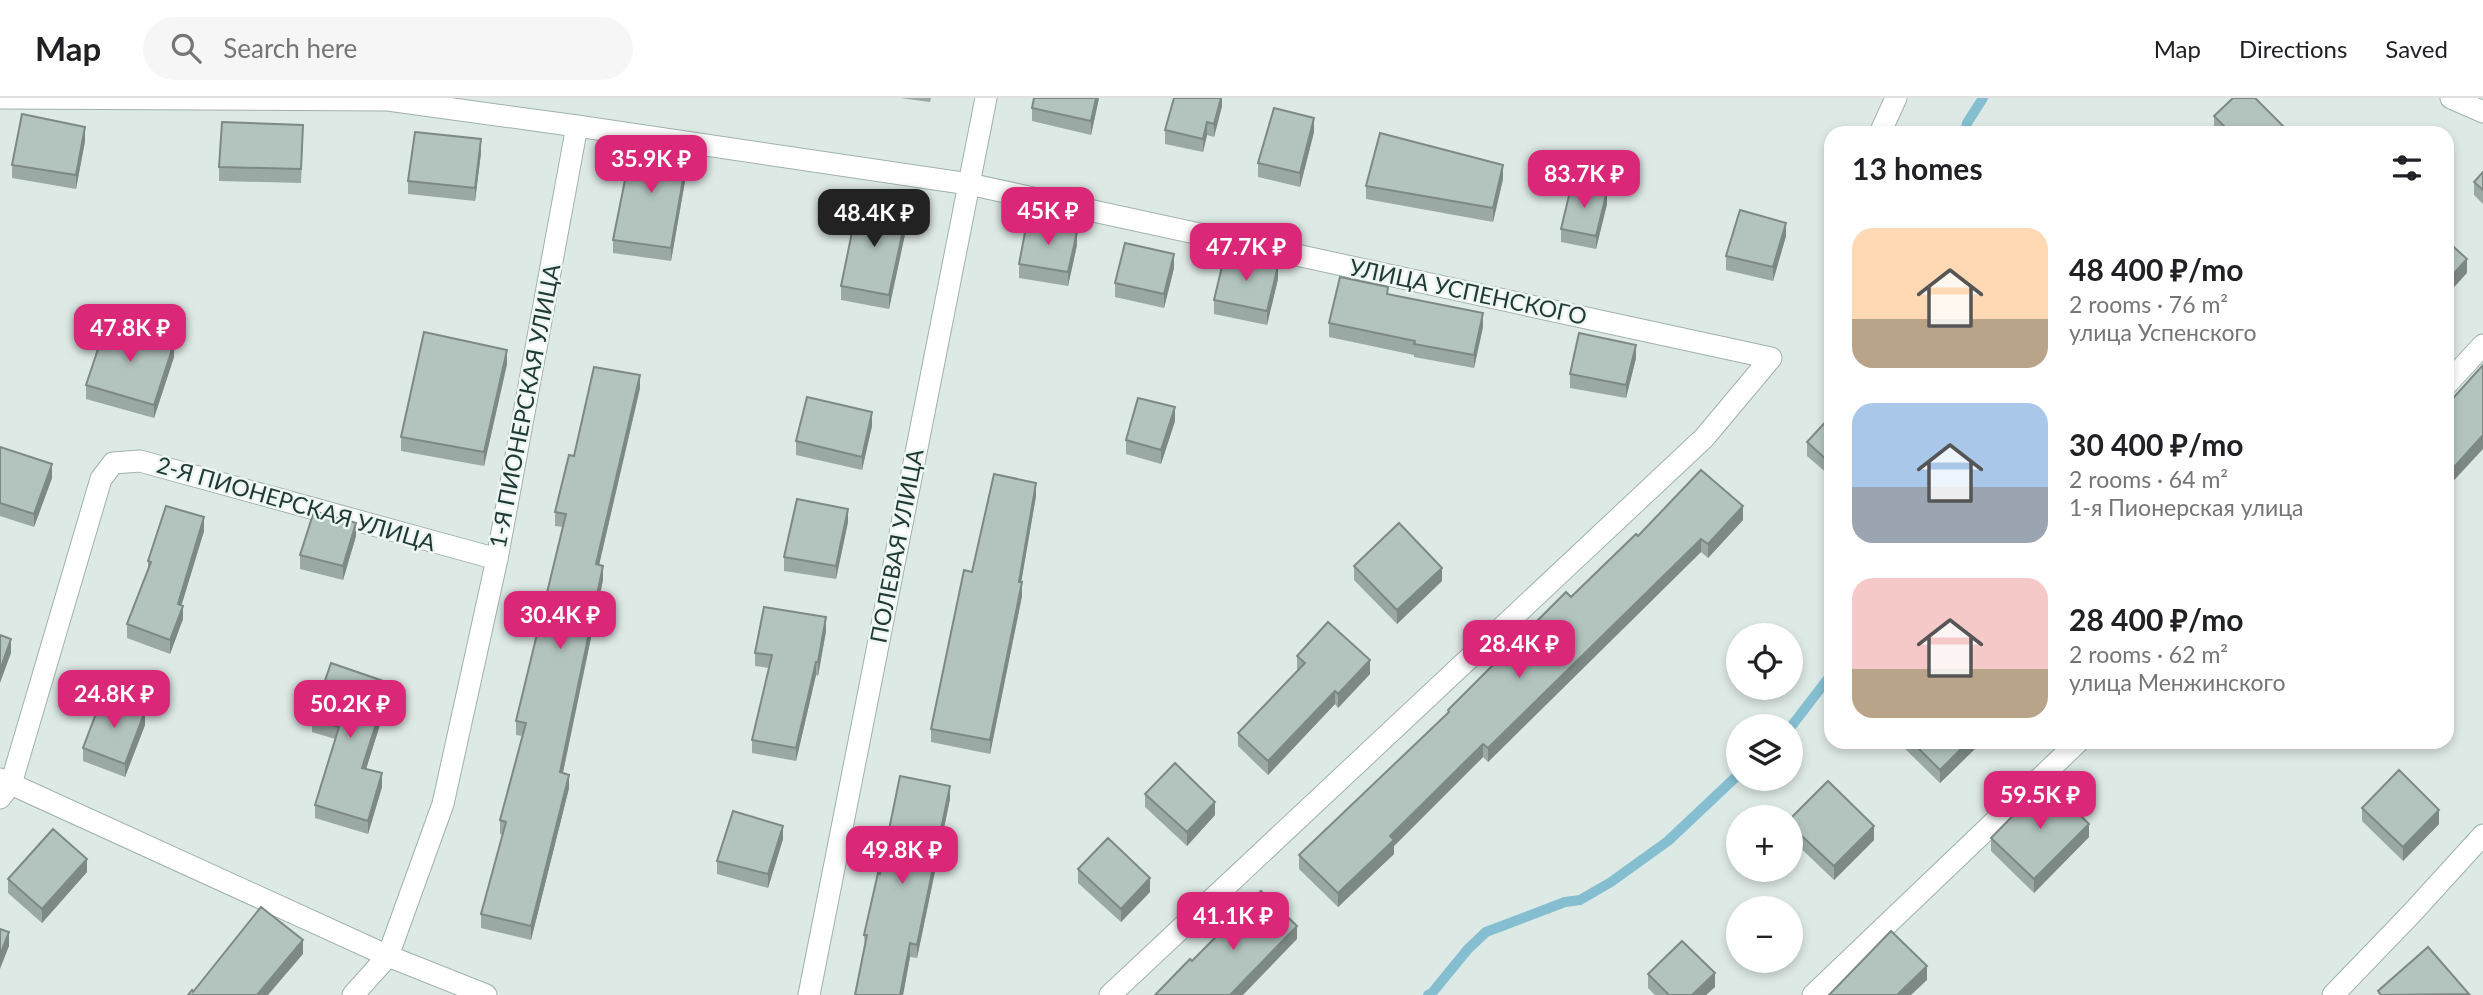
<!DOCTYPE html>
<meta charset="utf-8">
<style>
body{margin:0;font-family:Lato,sans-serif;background:#f6f6f6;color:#202124;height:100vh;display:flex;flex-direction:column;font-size:26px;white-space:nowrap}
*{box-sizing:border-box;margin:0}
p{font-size:23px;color:#757577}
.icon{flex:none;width:38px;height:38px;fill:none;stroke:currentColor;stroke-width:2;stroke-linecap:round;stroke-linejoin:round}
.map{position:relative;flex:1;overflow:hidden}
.panel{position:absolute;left:1824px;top:28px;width:630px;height:623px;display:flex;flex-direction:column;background:#fff;border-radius:21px;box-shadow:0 4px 10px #0003}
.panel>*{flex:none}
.buttons{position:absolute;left:1726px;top:525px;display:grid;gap:14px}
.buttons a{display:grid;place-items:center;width:77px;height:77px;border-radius:50%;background:#fff;box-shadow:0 4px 10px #0003;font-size:35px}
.price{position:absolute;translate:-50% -60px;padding:0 16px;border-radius:14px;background:#db2777;color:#fff;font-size:23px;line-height:46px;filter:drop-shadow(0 2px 4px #0008)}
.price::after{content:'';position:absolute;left:50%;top:42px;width:21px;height:16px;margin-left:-10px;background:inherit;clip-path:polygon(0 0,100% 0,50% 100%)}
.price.active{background:#222;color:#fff}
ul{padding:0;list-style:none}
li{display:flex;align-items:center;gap:21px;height:175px;padding:0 28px}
li span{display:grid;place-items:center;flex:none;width:196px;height:140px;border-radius:21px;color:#555}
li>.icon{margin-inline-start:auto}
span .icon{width:84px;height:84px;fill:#fffc;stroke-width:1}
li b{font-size:30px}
h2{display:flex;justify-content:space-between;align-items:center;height:84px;padding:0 28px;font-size:30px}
header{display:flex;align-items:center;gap:42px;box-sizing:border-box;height:98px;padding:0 35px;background:#fff;border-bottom:2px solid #e0e0e0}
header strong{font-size:33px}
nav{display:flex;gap:38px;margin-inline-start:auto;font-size:24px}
.search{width:490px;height:63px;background:#f6f6f6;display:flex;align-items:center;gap:18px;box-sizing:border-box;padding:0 24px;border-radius:38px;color:#757577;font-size:26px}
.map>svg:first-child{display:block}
</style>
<header>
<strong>Map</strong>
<div class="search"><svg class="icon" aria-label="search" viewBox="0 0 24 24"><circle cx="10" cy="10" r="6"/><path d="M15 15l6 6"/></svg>Search here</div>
<nav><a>Map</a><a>Directions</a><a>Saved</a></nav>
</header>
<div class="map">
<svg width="2483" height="897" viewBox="0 0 2483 897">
<rect width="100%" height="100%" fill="#dde9e5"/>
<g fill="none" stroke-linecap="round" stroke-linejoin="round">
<path stroke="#84bed0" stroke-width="10" d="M 1965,35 L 1967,25 L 1983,0
M 1790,630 L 1830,578
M 1428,897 L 1432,895 L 1468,851 L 1486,834 L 1565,804 L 1580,802 L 1611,784 L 1668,743 L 1738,677"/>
<defs>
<path id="minor" d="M 0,0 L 388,2 L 577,28 L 969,86 L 1771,260 L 1704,340 L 1110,897
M 2451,0 L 2483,14
M 1880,35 L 1896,0
M 2446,287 L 2483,247
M 0,681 L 388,858 L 486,897
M 0,700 L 11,686 L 101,381 L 113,365 L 140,363 L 497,461
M 353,897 L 388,858 L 443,706 L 497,461 L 577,28
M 809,897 L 986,0
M 1813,897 L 2078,644
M 2333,897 L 2412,815 L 2483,737"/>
</defs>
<use href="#minor" stroke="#a0b1ac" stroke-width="23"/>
<use href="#minor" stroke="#fff" stroke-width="21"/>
</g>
<path fill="#9aa9a3" d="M 900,0 L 931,0 L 930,4 Z
M 1034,0 L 1099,0 L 1091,37 L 1032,23 L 1032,10 Z
M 1222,0 L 1222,8 L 1214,39 L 1207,37 L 1203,54 L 1165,46 L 1165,32 Z
M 2214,18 L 2283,35 L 2218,35 L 2214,32 Z
M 1314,34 L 1300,89 L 1258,79 L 1258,65 Z
M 303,40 L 301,85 L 219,83 L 219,69 Z
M 85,43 L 76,91 L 12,80 L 12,67 Z
M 481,55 L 475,103 L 408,96 L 408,83 Z
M 688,66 L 671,163 L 613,155 L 613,142 Z
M 2483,74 L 2483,106 L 2474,97 L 2474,84 Z
M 1503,81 L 1493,124 L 1366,101 L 1366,88 Z
M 1607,106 L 1596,151 L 1561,144 L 1561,131 Z
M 907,127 L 889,211 L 841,202 L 841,188 Z
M 1786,138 L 1773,183 L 1726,172 L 1726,158 Z
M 1077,147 L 1068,188 L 1019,180 L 1019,166 Z
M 1174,170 L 1164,210 L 1115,199 L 1115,185 Z
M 1278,181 L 1267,227 L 1214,216 L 1214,202 Z
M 1388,196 L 1483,229 L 1474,270 L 1414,259 L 1414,257 L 1329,239 L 1329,225 Z
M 174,259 L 154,320 L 86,301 L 86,287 Z
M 1636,260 L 1626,300 L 1570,290 L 1570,276 Z
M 507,266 L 484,368 L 401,353 L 401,339 Z
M 640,290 L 599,467 L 603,482 L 563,675 L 569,690 L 531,842 L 481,830 L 481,816 L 503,737 L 500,736 L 500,722 L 522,638 L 516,637 L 516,623 L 563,429 L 555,428 L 555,414 L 574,358 Z
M 1830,319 L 1830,378 L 1807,358 L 1807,344 Z
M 1175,323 L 1161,366 L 1126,356 L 1126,342 Z
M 872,328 L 862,372 L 796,357 L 796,343 Z
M 0,349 L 52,380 L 34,429 L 0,418 Z
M 1036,398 L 1021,484 L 1022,498 L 990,656 L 931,644 L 931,631 L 972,474 Z
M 1743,422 L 1708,460 L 1701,454 L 1488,664 L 1483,659 L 1394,748 L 1394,756 L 1338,809 L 1299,771 L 1299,757 L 1448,615 L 1448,612 L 1638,438 Z
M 848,424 L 836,481 L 784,473 L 784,459 Z
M 204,433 L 181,507 L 183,521 L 170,556 L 127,540 L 127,526 L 148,474 L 148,463 Z
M 356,438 L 343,482 L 300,471 L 300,457 Z
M 1354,468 L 1442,483 L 1397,526 L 1354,482 Z
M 826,533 L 818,578 L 816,577 L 796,663 L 752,655 L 752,642 L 769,570 L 755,568 L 755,555 Z
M 1297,558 L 1370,576 L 1338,610 L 1335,606 L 1268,677 L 1238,648 L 1238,635 L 1298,572 L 1297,571 Z
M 389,598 L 366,671 L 382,689 L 368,736 L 315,720 L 315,707 L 335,641 L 312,634 L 312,621 Z
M 145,627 L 125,679 L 83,663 L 83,650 Z
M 1898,644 L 1982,644 L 1940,685 Z
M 1145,696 L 1215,717 L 1187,748 L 1145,709 Z
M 950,701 L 917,860 L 910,859 L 903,897 L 855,897 L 865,850 L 864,837 L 880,776 Z
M 2362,710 L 2439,726 L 2403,763 L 2362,723 Z
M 1790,721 L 1874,742 L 1834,782 L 1790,740 Z
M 2089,739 L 2034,795 L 1991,753 L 1991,740 Z
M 783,741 L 768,790 L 717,776 L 717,763 Z
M 1078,771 L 1150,794 L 1121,824 L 1078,785 Z
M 87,774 L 42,825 L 8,795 L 8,781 Z
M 1648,876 L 1715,889 L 1706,897 L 1655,897 L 1648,890 Z"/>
<path fill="#7d8985" d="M 1096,0 L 1099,0 L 1091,37 L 1091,23 Z
M 1221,0 L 1222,0 L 1222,8 L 1214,39 L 1214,26 Z
M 1314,20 L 1314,34 L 1300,89 L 1300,75 Z
M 1207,24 L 1207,37 L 1203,54 L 1203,41 Z
M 2283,28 L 2283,35 L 2276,35 Z
M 85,29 L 85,43 L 76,91 L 76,77 Z
M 481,41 L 481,55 L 475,103 L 475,90 Z
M 688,53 L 688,66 L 671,163 L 671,150 Z
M 1503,67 L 1503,81 L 1493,124 L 1493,110 Z
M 1607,93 L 1607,106 L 1596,151 L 1596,138 Z
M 907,114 L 907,127 L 889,211 L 889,197 Z
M 1786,125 L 1786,138 L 1773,183 L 1773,169 Z
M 1077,134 L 1077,147 L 1068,188 L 1068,174 Z
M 1174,156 L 1174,170 L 1164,210 L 1164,196 Z
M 2467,161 L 2467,175 L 2446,198 L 2446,184 Z
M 1278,168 L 1278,181 L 1267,227 L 1267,213 Z
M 1483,215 L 1483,229 L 1474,270 L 1474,257 Z
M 174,245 L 174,259 L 154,320 L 154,307 Z
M 1636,247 L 1636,260 L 1626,300 L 1626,287 Z
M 507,252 L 507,266 L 484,368 L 484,354 Z
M 640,277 L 640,290 L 596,480 L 596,466 Z
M 1175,309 L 1175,323 L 1161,366 L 1161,352 Z
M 872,314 L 872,328 L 862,372 L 862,359 Z
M 2483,337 L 2483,351 L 2446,391 L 2446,378 Z
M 52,366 L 52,380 L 34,429 L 34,416 Z
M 1036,385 L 1036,398 L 1019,497 L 1019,484 Z
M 1743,408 L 1743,422 L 1708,460 L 1708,446 Z
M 848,411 L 848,424 L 836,481 L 836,468 Z
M 204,419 L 204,433 L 178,519 L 178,506 Z
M 356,425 L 356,438 L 343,482 L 343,468 Z
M 1701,441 L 1701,454 L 1488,664 L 1488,650 Z
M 603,468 L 603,482 L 560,688 L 560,674 Z
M 1442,470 L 1442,483 L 1397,526 L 1397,512 Z
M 1022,484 L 1022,498 L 990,656 L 990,642 Z
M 183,508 L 183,521 L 170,556 L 170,542 Z
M 826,519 L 826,533 L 818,578 L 818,564 Z
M 11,541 L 11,555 L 0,585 L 0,572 Z
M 1370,562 L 1370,576 L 1338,610 L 1338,596 Z
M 816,564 L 816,577 L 796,663 L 796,650 Z
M 389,585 L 389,598 L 362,684 L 362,670 Z
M 1335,593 L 1335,606 L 1268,677 L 1268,663 Z
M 145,613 L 145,627 L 125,679 L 125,666 Z
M 1968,644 L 1982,644 L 1940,685 L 1940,672 Z
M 1483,646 L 1483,659 L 1394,748 L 1394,756 L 1338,809 L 1338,795 L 1390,738 Z
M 382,675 L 382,689 L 368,736 L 368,723 Z
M 569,677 L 569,690 L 531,842 L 531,828 Z
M 950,688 L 950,701 L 917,860 L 917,847 Z
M 1215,704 L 1215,717 L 1187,748 L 1187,734 Z
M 2439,712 L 2439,726 L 2403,763 L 2403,749 Z
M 2089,726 L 2089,739 L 2034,795 L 2034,781 Z
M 783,728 L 783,741 L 768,790 L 768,776 Z
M 1874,728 L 1874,742 L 1834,782 L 1834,768 Z
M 87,761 L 87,774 L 42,825 L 42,811 Z
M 1150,780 L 1150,794 L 1121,824 L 1121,811 Z
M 1297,828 L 1297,841 L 1243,897 L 1230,897 Z
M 9,834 L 9,848 L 0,871 L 0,857 Z
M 303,842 L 303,856 L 268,897 L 257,897 Z
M 910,845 L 910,859 L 903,897 L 900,897 Z
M 1927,868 L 1927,882 L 1911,897 L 1897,897 Z
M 1715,875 L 1715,889 L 1706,897 L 1692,897 Z"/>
<path fill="#b3c4be" stroke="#7d8985" stroke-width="2" d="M 1034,0 L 1096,0 L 1091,23 L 1032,10 Z
M 1174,0 L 1221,0 L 1214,26 L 1207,24 L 1203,41 L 1165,32 Z
M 2233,0 L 2255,0 L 2283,28 L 2276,35 L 2231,35 L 2214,18 Z
M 1274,10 L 1314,20 L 1300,75 L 1258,65 Z
M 22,16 L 85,29 L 76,77 L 12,67 Z
M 222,24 L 303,27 L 301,71 L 219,69 Z
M 415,34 L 481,41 L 475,90 L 408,83 Z
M 1380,35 L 1503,67 L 1493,110 L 1366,88 Z
M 633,42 L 688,53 L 671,150 L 613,142 Z
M 2483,74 L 2483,92 L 2474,84 Z
M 1572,85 L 1607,93 L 1596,138 L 1561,131 Z
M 858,105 L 907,114 L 889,197 L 841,188 Z
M 1740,112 L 1786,125 L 1773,169 L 1726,158 Z
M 1027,124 L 1077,134 L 1068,174 L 1019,166 Z
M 2446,142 L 2467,161 L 2446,184 Z
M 1125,145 L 1174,156 L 1164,196 L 1115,185 Z
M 1225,156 L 1278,168 L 1267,213 L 1214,202 Z
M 1340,179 L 1388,189 L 1387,196 L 1483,215 L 1474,257 L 1414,246 L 1415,243 L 1329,225 Z
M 107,224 L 174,245 L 154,307 L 86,287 Z
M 424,234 L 507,252 L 484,354 L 401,339 Z
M 1579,235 L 1636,247 L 1626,287 L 1570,276 Z
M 2483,267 L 2483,337 L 2446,378 L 2446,308 Z
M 594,269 L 640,277 L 596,466 L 603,468 L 560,674 L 569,677 L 531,828 L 481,816 L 506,724 L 500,722 L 526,625 L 516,623 L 566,416 L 555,414 L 569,357 L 574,358 Z
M 807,299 L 872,314 L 862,359 L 796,343 Z
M 1138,300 L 1175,309 L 1161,352 L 1126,342 Z
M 1830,319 L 1830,365 L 1807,344 Z
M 0,349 L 52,366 L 34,416 L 0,405 Z
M 1701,372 L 1743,408 L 1708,446 L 1701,441 L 1488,650 L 1483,646 L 1390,738 L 1394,742 L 1338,795 L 1299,757 L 1449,614 L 1448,612 L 1566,494 L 1571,499 L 1636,436 L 1638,438 Z
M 994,376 L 1036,385 L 1019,484 L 1022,484 L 990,642 L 931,631 L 964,472 L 972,474 Z
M 797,401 L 848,411 L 836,468 L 784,459 Z
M 166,408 L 204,419 L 178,506 L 183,508 L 170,542 L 127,526 L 151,464 L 148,463 Z
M 314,413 L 356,425 L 343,468 L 300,457 Z
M 1399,425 L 1442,470 L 1397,512 L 1354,468 Z
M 764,509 L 826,519 L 818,564 L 816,564 L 796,650 L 752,642 L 772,557 L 755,555 Z
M 1328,524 L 1370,562 L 1338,596 L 1335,593 L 1268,663 L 1238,635 L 1305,565 L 1297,558 Z
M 0,537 L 11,541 L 0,572 Z
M 331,565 L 389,585 L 362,670 L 382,675 L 368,723 L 315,707 L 339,629 L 312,621 Z
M 103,597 L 145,613 L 125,666 L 83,650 Z
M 1912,644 L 1968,644 L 1940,672 Z
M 1175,665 L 1215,704 L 1187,734 L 1145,696 Z
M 2399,672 L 2439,712 L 2403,749 L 2362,710 Z
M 900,678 L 950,688 L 917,847 L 910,845 L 900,897 L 855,897 L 867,837 L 864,837 L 878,775 L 880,776 Z
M 1828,683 L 1874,728 L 1834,768 L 1790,727 L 1790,721 Z
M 2046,684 L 2089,726 L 2034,781 L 1991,740 Z
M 733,713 L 783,728 L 768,776 L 717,763 Z
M 53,731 L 87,761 L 42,811 L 8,781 Z
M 1108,740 L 1150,780 L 1121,811 L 1078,771 Z
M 1261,793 L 1297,828 L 1230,897 L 1155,897 L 1190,861 L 1192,863 Z
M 261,809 L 303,842 L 257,897 L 188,897 L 192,892 L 193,894 Z
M 0,831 L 9,834 L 0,857 Z
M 1891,833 L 1927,868 L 1897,897 L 1829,897 Z
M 1682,843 L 1715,875 L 1692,897 L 1669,897 L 1648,876 Z
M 2428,849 L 2469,896 L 2381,897 L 2378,893 Z"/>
<g text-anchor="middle" stroke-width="5" stroke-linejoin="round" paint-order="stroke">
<g font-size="23" fill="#1f3934" stroke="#eef6f3">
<text transform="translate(1468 194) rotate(12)" y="8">УЛИЦА УСПЕНСКОГО</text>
<text transform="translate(525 308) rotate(-79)" y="8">1-Я ПИОНЕРСКАЯ УЛИЦА</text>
<text transform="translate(296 406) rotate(16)" y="8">2-Я ПИОНЕРСКАЯ УЛИЦА</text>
<text transform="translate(897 448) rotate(-79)" y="8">ПОЛЕВАЯ УЛИЦА</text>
</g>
</g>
</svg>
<div class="buttons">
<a><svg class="icon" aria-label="locate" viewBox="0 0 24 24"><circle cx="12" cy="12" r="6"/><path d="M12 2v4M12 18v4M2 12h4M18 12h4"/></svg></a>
<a><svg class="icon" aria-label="layers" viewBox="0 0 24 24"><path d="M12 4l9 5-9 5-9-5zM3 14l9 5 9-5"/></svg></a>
<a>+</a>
<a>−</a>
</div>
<b class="price" style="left:651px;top:97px">35.9K ₽</b>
<b class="price" style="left:1584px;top:112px">83.7K ₽</b>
<b class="price" style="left:1048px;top:149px">45K ₽</b>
<b class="price active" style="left:874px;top:151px">48.4K ₽</b>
<b class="price" style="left:1246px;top:185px">47.7K ₽</b>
<b class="price" style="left:130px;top:266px">47.8K ₽</b>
<b class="price" style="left:560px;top:553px">30.4K ₽</b>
<b class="price" style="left:1519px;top:582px">28.4K ₽</b>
<b class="price" style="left:114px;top:632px">24.8K ₽</b>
<b class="price" style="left:350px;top:642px">50.2K ₽</b>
<b class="price" style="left:2040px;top:733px">59.5K ₽</b>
<b class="price" style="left:902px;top:788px">49.8K ₽</b>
<b class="price" style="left:1233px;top:854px">41.1K ₽</b>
<section class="panel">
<h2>13 homes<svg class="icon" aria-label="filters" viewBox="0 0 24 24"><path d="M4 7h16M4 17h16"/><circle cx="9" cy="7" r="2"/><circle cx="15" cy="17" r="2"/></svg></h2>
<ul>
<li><span style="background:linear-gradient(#ffd9b3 65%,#b9a48a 0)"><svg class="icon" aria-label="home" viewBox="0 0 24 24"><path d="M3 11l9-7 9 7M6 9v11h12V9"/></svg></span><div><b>48 400 ₽/mo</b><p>2 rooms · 76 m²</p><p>улица Успенского</p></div></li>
<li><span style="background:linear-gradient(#a9c7e8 60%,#9aa5b1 0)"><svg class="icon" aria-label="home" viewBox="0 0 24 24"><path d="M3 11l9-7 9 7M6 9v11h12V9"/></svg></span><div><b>30 400 ₽/mo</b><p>2 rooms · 64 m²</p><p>1-я Пионерская улица</p></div></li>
<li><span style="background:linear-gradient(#f6c9c9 65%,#b9a48a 0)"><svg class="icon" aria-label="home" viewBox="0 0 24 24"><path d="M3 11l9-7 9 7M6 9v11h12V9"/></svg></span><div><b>28 400 ₽/mo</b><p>2 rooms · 62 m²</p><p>улица Менжинского</p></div></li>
</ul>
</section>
</div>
